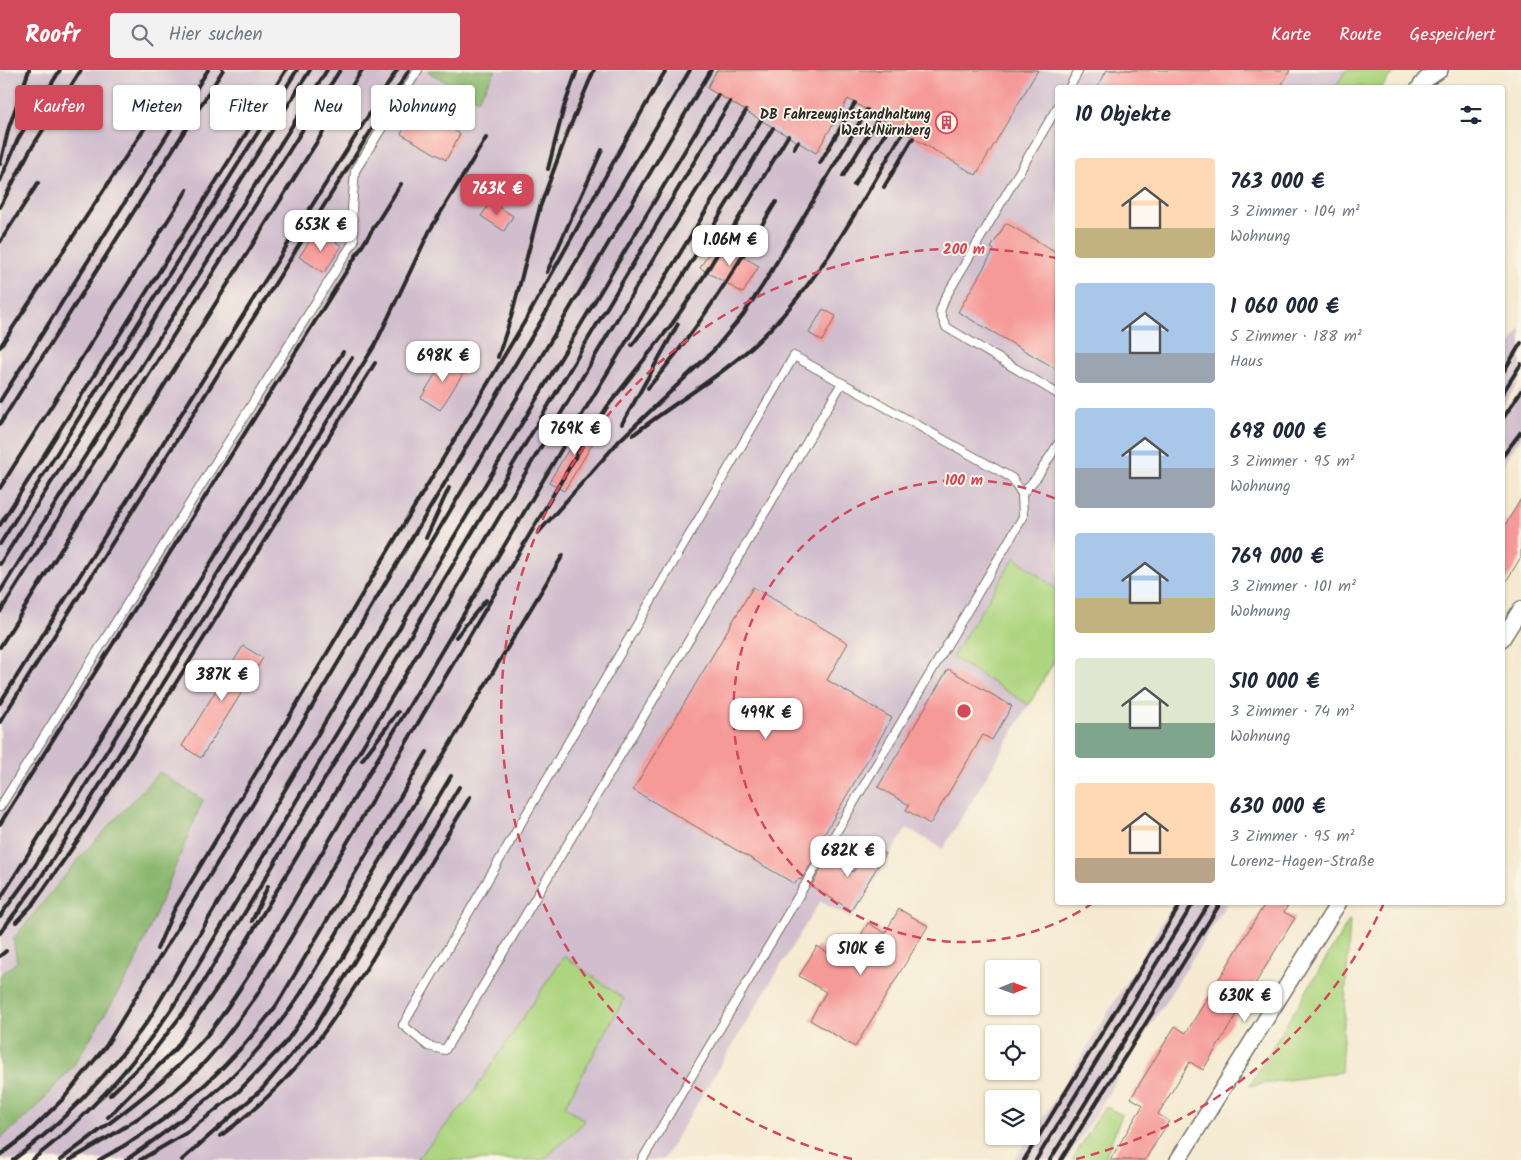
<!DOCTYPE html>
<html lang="de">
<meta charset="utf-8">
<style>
body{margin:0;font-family:Kalam,sans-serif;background:#f2f2f3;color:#1f2937;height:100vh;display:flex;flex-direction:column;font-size:19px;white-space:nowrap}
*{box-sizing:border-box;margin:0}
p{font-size:16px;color:#747a83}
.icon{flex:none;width:28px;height:28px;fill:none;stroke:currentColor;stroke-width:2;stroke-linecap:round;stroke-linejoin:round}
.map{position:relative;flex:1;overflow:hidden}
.details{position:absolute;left:1055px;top:15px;width:450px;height:820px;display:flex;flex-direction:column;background:#fff;border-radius:5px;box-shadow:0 1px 4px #0004}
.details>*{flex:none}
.banner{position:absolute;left:15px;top:15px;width:475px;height:45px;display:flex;gap:10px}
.needle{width:32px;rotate:89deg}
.buttons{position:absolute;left:985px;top:890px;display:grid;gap:10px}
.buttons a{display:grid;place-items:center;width:55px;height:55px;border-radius:5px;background:#fff;box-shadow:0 1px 4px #0004;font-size:25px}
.price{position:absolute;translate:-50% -42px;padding:0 11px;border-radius:10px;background:#fff;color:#222;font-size:16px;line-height:32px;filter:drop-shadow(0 1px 2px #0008)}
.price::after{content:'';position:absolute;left:50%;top:30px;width:15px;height:11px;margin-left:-8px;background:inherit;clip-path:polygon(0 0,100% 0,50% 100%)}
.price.active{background:#d1495b;color:#fff}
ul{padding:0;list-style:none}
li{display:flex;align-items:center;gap:15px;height:125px;padding:0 20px}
li span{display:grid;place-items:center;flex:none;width:140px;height:100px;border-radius:5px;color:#555}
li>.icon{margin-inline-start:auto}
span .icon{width:60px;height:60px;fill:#fffc;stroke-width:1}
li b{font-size:21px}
h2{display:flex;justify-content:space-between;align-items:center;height:60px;padding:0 20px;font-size:21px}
.tag{padding:0 18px;border-radius:5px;background:#fff;box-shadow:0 1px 4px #0004;font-size:18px;line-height:45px}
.tag.active{background:#d1495b;color:#fff}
header{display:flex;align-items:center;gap:30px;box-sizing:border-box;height:70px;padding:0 25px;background:#d1495b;color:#fff}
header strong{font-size:24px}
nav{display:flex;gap:28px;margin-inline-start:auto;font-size:18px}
.search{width:350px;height:45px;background:#f2f2f3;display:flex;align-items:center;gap:12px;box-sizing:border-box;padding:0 18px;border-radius:5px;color:#747a83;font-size:19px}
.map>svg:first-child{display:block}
</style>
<header>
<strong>Roofr</strong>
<div class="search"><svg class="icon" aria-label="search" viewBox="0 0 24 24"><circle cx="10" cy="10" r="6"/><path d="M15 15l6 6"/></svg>Hier suchen</div>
<nav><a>Karte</a><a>Route</a><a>Gespeichert</a></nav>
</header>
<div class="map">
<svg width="1521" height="1090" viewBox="0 0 1521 1090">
<rect width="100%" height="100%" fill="#fcf5e5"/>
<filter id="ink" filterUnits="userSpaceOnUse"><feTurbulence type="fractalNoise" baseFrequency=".02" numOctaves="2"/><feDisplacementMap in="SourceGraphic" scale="10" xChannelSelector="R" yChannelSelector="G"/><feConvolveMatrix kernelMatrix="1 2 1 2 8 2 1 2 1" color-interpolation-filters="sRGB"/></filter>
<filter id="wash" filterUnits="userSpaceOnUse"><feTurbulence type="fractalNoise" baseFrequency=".0096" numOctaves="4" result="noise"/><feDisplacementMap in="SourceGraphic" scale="20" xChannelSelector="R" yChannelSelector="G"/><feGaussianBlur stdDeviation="1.12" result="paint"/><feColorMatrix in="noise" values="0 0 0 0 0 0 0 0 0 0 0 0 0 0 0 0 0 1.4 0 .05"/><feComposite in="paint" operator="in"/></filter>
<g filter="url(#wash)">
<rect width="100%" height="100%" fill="#f5ead1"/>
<path fill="#d0bdcd" d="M 0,0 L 429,0 L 478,30 L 496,0 L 1346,0 L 1336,17 L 1058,18 L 1057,520 L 1015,487 L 952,587 L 1029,635 L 943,779 L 907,758 L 851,849 L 820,831 L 663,1090 L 0,1090 L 0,1069 L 32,1042 L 133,898 L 203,731 L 159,702 L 82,785 L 13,868 L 17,892 L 0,905 Z
M 1521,257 L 1521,308 L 1503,337 L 1503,288 Z
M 1521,318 L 1521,368 L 1503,393 L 1503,345 Z
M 1174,833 L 1227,833 L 1067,1090 L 1014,1090 L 1057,1027 Z"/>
<path fill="#add580" stroke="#6c8056" d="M 1346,0 L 1398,0 L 1388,8 L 1383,17 L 1336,17 Z
M 1015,487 L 1057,520 L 1057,586 L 1029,635 L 952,587 Z
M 1350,849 L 1341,1002 L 1249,1016 Z
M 564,886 L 624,929 L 565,1036 L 585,1051 L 544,1090 L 416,1090 L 469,1029 Z
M 1105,1036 L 1122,1045 L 1104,1090 L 1072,1090 Z"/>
<path fill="#8ab66e" stroke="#5a704c" d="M 429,0 L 496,0 L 478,30 L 428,2 Z
M 159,702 L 203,730 L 133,898 L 74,995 L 32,1042 L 0,1069 L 0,905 L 17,892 L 13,869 L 82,785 Z"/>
<g id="blocks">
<path fill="#f59a99" d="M 717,0 L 1038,0 L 976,105 L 848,29 L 816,83 L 707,18 Z
M 1107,0 L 1290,0 L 1280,18 L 1097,18 Z
M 417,34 L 429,41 L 427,45 L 460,64 L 446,90 L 401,64 Z
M 491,132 L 513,146 L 504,161 L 481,146 Z
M 1006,153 L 1058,183 L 1058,300 L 958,242 L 994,180 L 991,178 Z
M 317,160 L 342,176 L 324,203 L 299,187 Z
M 716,171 L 759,196 L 743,223 L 700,198 Z
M 823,239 L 836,246 L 822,271 L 809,263 Z
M 446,286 L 466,299 L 440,340 L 421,328 Z
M 586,351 L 601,360 L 564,421 L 549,412 Z
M 1521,429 L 1521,487 L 1502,518 L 1502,460 Z
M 753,517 L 848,573 L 827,610 L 892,648 L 815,780 L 818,782 L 801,810 L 798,809 L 795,814 L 633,720 Z
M 243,576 L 263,588 L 201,688 L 182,676 Z
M 948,599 L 1012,636 L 992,670 L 983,665 L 930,754 L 906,740 L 909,735 L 878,717 Z
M 869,774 L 885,784 L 851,840 L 811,816 L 828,787 L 853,802 Z
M 1266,832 L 1290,832 L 1284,842 L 1295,848 L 1203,1000 L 1190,992 L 1158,1044 L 1169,1051 L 1145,1090 L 1110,1090 L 1143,1035 L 1131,1028 L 1175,956 L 1186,963 Z
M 899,839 L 928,856 L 855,977 L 810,950 L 826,922 L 799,906 L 817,876 L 844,893 L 868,853 L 885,863 Z"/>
</g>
</g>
<g filter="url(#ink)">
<use href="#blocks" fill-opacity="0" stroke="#726e65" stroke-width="1"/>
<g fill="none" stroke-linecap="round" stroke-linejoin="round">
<defs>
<path id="lane" d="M 1069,18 L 1079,0
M 1058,36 L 945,228 L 940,242 L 946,257 L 1058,324
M 1022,424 L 1037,407 L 1058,374
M 0,737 L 354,171 L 352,138 L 355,101 L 418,0
M 642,1090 L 1023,447 L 1022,424 L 1012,408 L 794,286 L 403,955 L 428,976 L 445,980 L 842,313"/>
<path id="street" d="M 1419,18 L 1425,10 L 1440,0
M 1502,569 L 1521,539
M 1178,1090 L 1339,832"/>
</defs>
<use href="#lane" stroke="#726e65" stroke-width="10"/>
<use href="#street" stroke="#726e65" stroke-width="18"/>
<use href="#lane" stroke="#fff" stroke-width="8"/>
<use href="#street" stroke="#fff" stroke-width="15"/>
<path stroke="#2b2b2b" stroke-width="4" d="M 794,78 L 798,72
M 820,93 L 855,33
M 0,94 L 9,57 L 29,0
M 548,99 L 564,37 L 577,0
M 843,106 L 879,47
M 0,111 L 18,69 L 60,0
M 854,115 L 891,54
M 884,117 L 913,68
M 0,137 L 29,82 L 81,0
M 0,172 L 38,113
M 547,202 L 602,80
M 632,275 L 671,225 L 773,58
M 0,277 L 160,35
M 498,287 L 512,244 L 540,137 L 567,64 L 594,0
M 1502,304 L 1521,273
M 648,318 C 699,259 736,197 776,132
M 1502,324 L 1521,294
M 0,331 L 208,0
M 1502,350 L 1521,321
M 0,354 L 223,0
M 622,354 L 678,254
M 633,365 C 672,334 717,309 754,275 C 819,215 859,136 903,62
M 1502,387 L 1521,362
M 0,418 L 187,120
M 0,455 L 286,0
M 538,463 L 619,371 L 713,281 L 743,245 L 763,215 L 867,40
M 426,468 L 449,418
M 0,474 L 297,0
M 0,494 L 310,0
M 0,522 L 327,0
M 0,542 L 340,0
M 456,567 L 486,530
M 0,577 L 362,0
M 0,633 L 397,0
M 0,652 L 409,0
M 362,690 L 398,642
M 0,754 L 401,114
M 0,829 L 343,282
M 0,846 L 27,809 L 352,288
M 252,851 L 268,816
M 16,852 L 34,833 L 80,767 L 375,293
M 0,863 L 35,816 L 64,772 L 375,275 L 430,160 L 486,68
M 157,879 L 174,840 L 525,251 C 573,168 617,82 666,0
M 0,886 L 6,881
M 110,1025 L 149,987 L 190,934 L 730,32
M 108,1047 L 176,978 L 230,899 L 638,214 L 746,41
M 220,1066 C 299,1010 339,944 388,863 C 415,818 443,772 470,727
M 0,1085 L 24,1067 L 64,1028 L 106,976 L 307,645 L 690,0
M 13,1090 C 66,1051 109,1003 148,951 L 711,0
M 32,1090 C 89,1046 139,989 178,929 L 718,25
M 60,1090 C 112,1051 166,1014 208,964 C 226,942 240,918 256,894 L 580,348 L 761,50
M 70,1090 C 108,1068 145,1046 178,1018 C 209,992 233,958 257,925 L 582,376 L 607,337 L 672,254 L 698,216 L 788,66
M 99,1090 C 169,1053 228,999 276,936 L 427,682
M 126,1090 C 198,1040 252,997 301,923 L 563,485
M 140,1090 L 188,1062 L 238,1022 L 286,972 L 329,911 L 451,706
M 182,1090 L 262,1019 L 315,957 L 459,717
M 1024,1090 L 1182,832
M 1036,1090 L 1194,832
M 1050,1090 L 1210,832
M 1061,1090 L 1221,832"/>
</g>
</g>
<g fill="none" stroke="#d1495b" stroke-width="2.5" stroke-dasharray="9 6">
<path d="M1093 833A231 231 0 1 1 1056 429"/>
<path d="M1384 833A462 462 0 0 1 1076 1089M852 1089A462 462 0 0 1 1056 188"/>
</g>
<defs>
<symbol id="building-ring" viewBox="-11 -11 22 22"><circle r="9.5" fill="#fcf5e5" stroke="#d1495b" stroke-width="1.5"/><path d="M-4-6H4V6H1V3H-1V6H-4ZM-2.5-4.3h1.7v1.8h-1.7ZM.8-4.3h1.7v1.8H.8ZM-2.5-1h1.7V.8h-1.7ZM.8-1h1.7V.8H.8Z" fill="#d1495b"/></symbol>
</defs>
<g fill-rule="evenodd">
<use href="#building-ring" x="934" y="40" width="25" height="25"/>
</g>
<g text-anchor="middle" stroke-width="4" stroke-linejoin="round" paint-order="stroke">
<g font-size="14" font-weight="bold" fill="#2b2b2b" stroke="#fcf5e5" text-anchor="end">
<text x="931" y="49">DB Fahrzeuginstandhaltung<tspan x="931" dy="16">Werk Nürnberg</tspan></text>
</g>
</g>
<circle cx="964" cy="641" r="8" fill="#d1495b" stroke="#fcf5e5" stroke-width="2.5"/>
<g font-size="15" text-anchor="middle" font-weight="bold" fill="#d1495b" stroke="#fcf5e5" stroke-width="4" stroke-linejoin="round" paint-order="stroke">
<text x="964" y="184">200 m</text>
<text x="964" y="415">100 m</text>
</g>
</svg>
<div class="buttons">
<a><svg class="needle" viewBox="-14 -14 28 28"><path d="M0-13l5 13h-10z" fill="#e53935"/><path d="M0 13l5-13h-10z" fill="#747a83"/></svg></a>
<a><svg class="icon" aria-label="locate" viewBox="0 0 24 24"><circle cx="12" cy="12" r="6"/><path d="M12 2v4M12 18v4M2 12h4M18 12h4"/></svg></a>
<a><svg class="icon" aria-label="layers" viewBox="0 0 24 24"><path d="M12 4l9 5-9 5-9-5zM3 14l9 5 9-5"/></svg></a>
</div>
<b class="price active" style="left:497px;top:146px">763K €</b>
<b class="price" style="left:321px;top:182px">653K €</b>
<b class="price" style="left:730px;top:197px">1.06M €</b>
<b class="price" style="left:443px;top:313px">698K €</b>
<b class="price" style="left:575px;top:386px">769K €</b>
<b class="price" style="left:222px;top:632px">387K €</b>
<b class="price" style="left:766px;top:670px">499K €</b>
<b class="price" style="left:848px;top:808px">682K €</b>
<b class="price" style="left:861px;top:906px">510K €</b>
<b class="price" style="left:1245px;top:953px">630K €</b>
<div class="banner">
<a class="tag active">Kaufen</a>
<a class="tag">Mieten</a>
<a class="tag">Filter</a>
<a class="tag">Neu</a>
<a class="tag">Wohnung</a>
</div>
<section class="details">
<h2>10 Objekte<svg class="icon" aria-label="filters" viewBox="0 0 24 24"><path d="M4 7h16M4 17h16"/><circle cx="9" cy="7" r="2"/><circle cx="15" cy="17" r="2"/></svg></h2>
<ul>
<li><span style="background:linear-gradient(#ffd9b3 70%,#c2b280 0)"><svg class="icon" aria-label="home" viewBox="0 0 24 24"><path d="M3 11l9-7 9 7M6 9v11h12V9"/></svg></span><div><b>763 000 €</b><p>3 Zimmer · 104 m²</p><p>Wohnung</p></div></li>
<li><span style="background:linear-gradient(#a9c7e8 70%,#9aa5b1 0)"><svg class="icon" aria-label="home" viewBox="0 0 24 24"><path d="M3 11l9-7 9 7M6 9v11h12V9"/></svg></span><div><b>1 060 000 €</b><p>5 Zimmer · 188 m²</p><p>Haus</p></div></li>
<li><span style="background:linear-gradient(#a9c7e8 60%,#9aa5b1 0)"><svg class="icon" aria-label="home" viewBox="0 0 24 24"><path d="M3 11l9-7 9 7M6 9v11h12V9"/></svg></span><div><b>698 000 €</b><p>3 Zimmer · 95 m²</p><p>Wohnung</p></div></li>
<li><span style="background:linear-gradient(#a9c7e8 65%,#c2b280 0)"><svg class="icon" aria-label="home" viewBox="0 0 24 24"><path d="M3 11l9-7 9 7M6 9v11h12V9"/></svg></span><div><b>769 000 €</b><p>3 Zimmer · 101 m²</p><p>Wohnung</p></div></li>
<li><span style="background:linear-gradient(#dfe7d0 65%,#7fa58c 0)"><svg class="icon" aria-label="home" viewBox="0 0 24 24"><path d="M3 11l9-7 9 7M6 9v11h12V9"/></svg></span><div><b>510 000 €</b><p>3 Zimmer · 74 m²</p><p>Wohnung</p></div></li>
<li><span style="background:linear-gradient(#ffd9b3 75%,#b9a48a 0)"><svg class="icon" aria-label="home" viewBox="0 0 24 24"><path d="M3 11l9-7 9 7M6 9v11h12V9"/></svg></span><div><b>630 000 €</b><p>3 Zimmer · 95 m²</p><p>Lorenz-Hagen-Straße</p></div></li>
</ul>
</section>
</div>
